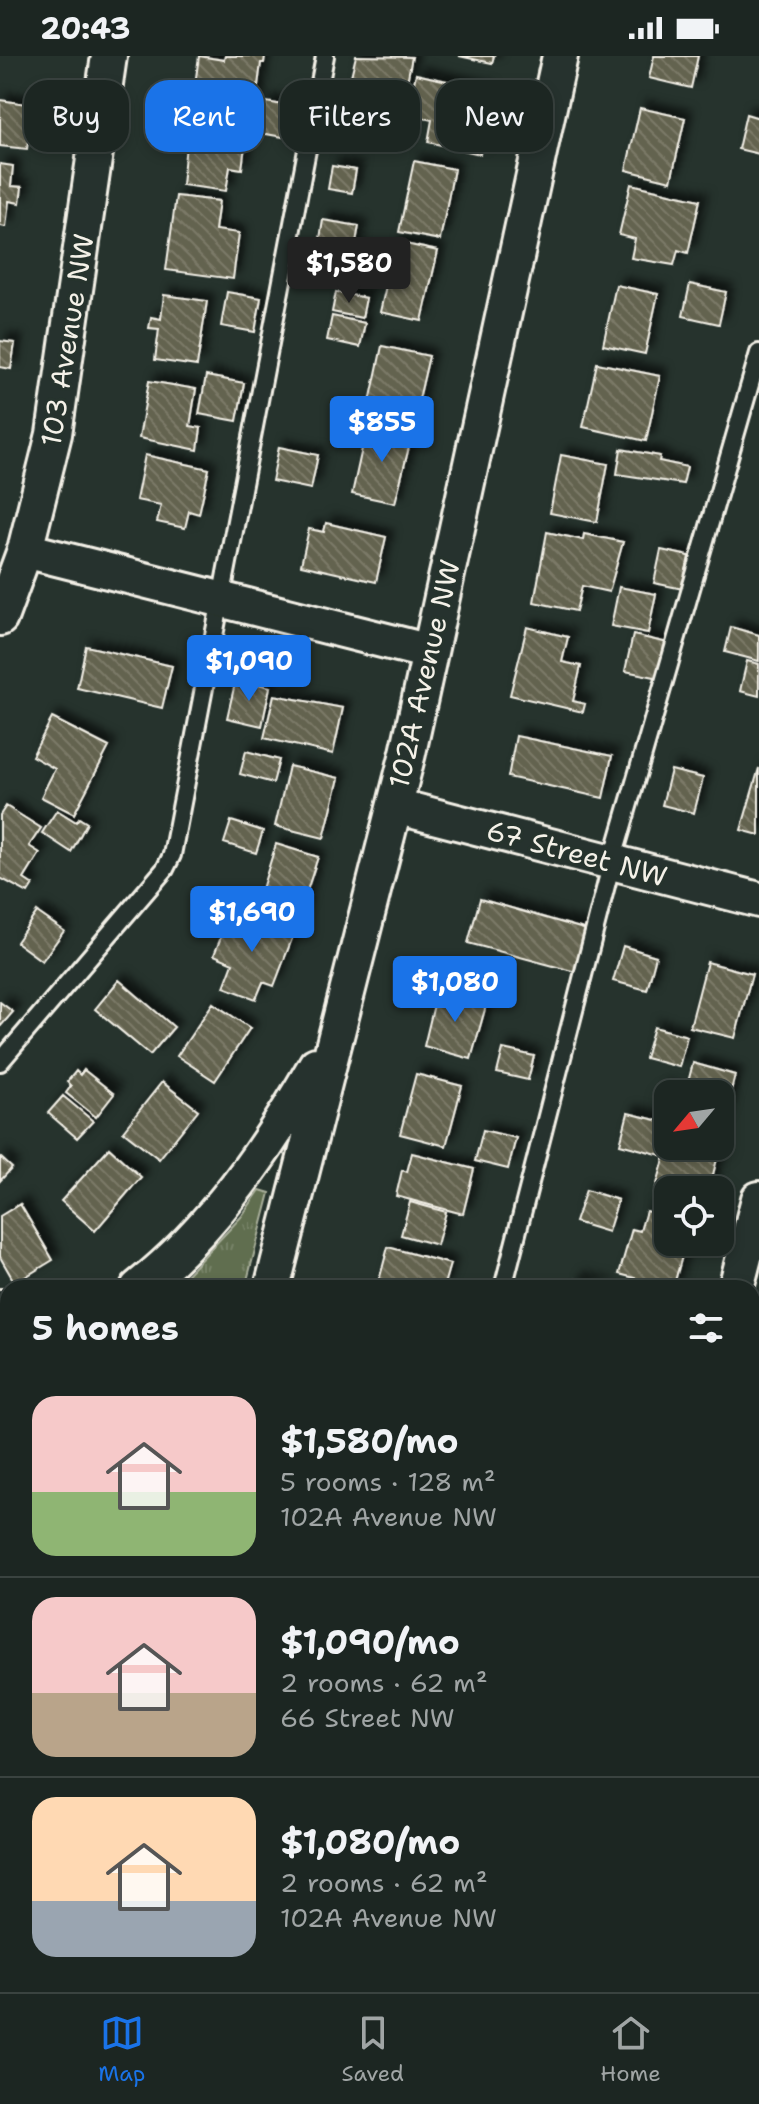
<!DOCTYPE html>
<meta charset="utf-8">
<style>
body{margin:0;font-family:"Shantell Sans",sans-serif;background:#252e2a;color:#f1f3f6;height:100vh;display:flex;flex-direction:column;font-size:30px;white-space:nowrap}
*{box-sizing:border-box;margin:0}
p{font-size:26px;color:#a0a5a5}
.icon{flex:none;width:44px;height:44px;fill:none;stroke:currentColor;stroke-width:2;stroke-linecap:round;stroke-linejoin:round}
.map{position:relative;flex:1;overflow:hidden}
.details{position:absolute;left:0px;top:1224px;width:760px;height:712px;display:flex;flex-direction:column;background:#1c2622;border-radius:24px 24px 0 0;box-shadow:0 4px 12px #0003,0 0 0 2px #3a4340}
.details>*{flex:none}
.guide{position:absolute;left:24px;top:24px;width:712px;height:72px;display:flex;gap:16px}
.needle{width:52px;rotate:241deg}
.controls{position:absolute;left:654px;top:1024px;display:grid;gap:16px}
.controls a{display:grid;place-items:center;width:80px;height:80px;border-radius:16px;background:#1c2622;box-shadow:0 4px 12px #0003,0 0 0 2px #3a4340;font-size:40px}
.price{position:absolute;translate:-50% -68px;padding:0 18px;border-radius:8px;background:#1a73e8;color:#fff;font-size:26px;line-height:52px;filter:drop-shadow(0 2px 4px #0008)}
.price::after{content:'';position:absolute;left:50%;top:48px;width:24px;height:18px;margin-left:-12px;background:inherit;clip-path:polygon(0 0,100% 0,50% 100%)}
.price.on{background:#222;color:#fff}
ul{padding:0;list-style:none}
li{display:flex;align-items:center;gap:24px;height:200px;padding:0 32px}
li+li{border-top:2px solid #3a4340}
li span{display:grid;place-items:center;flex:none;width:224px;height:160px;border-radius:24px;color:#555}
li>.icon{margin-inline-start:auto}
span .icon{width:96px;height:96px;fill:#fffc;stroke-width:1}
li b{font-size:34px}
h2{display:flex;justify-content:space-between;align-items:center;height:96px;padding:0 32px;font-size:34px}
.chip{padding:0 28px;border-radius:24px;background:#1c2622;box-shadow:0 4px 12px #0003,0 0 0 2px #3a4340;font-size:28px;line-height:72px}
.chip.on{background:#1a73e8;color:#fff}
.status{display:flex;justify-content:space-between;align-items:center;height:56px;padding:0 40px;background:#1c2622;direction:ltr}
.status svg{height:22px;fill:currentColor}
.tabs{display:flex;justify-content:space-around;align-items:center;height:112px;border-top:2px solid #3a4340;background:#1c2622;font-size:22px;color:#a0a5a5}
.tabs a{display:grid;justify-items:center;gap:4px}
.tabs .on{color:#1a73e8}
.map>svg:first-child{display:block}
</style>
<div class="status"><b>20:43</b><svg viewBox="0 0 49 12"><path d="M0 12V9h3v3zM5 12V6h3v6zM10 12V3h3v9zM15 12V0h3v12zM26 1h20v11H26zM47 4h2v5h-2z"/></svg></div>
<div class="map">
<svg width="759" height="1936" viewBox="0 0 759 1936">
<defs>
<pattern id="park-tufts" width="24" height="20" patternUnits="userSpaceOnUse" patternTransform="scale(2)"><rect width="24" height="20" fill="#606e4f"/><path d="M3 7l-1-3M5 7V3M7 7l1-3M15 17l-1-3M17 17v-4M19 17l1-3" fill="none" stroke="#778368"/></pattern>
<pattern id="building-back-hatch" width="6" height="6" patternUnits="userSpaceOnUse" patternTransform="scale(2)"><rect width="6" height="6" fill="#64634f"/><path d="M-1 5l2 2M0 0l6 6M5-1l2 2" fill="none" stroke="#7b7a68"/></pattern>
<filter id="shadow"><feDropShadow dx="7" dy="-7" stdDeviation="4" flood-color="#0009"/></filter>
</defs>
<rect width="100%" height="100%" fill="#26332d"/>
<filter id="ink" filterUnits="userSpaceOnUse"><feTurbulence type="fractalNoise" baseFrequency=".0125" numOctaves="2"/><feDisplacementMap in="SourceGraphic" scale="16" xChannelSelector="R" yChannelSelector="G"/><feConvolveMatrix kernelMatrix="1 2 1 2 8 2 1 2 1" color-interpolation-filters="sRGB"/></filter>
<g filter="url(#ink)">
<path fill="url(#park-tufts)" stroke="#aab09c" stroke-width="2" d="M 260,1134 L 270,1137 L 245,1232 L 174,1232 L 241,1161 Z
M 759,1284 L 759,1936 L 443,1936 L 454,1928 L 752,1928 L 752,1309 Z
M 8,1347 L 8,1614 L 0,1619 L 0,1351 Z"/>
<path fill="url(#building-back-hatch)" stroke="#f4f1e8" stroke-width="2" filter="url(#shadow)" d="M 199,0 L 224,4 L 225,0 L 265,0 L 264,7 L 261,7 L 255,52 L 193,43 Z
M 356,0 L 412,1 L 405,36 L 390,32 L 389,36 L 350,24 Z
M 459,0 L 494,0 L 492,7 Z
M 654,0 L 698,0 L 691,32 L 649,22 Z
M 416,18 L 487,34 L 483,53 L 490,55 L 480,98 L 428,86 L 432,64 L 407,58 Z
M 0,44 L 33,49 L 27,93 L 0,90 Z
M 266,46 L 295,51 L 289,82 L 260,77 Z
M 640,52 L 685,62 L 671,125 L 626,114 Z
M 189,58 L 236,64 L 233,80 L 246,82 L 242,113 L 230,111 L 226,135 L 182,129 Z
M 746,58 L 759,62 L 759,98 L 738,93 Z
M 414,105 L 454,113 L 440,184 L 399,176 Z
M 0,108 L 13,110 L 11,130 L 22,131 L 20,147 L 9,145 L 6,171 L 0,170 Z
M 332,110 L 356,114 L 352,137 L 328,133 Z
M 631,128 L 700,144 L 688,197 L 678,194 L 674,209 L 631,202 L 635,183 L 619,179 Z
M 176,140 L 219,145 L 215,174 L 239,177 L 233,223 L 166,214 Z
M 323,164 L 359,170 L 351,213 L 316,208 Z
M 396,186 L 438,195 L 422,265 L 380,256 Z
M 690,228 L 726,236 L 719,268 L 683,260 Z
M 616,229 L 658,238 L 645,298 L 603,289 Z
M 227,236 L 261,242 L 255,276 L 221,270 Z
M 336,236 L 366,242 L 362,262 L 332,256 Z
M 164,239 L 207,245 L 197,310 L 155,304 L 159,273 L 149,272 L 151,261 L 161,263 Z
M 332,260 L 365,267 L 360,291 L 327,284 Z
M 0,285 L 15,287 L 11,313 L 0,311 Z
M 382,290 L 429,300 L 416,356 L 370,346 Z
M 597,307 L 660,320 L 646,385 L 583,371 Z
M 206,320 L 244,327 L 237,365 L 199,358 Z
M 149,325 L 196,333 L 190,370 L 201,372 L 198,394 L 139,382 Z
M 367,370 L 412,379 L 395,447 L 352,438 Z
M 279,391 L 318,399 L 311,433 L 272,425 Z
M 621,393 L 660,400 L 659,405 L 687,411 L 683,428 L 617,418 Z
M 145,399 L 209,413 L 199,458 L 189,455 L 185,472 L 157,466 L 161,449 L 136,444 Z
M 561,399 L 608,408 L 597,466 L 550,457 Z
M 326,467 L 386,481 L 376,526 L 301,509 L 309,473 L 324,476 Z
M 547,476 L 583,484 L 584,478 L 623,486 L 609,536 L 582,530 L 576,555 L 534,546 Z
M 661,494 L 689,500 L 683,533 L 654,527 Z
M 619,531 L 656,538 L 648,577 L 611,570 Z
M 527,571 L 568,581 L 562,606 L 581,610 L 573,645 L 585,648 L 583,656 L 510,639 Z
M 731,571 L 759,579 L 759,605 L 725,596 Z
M 633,579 L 668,587 L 660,622 L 625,615 Z
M 86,590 L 172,610 L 162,652 L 77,632 Z
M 747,605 L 759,608 L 759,640 L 740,635 Z
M 236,623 L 270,631 L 262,670 L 227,662 Z
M 274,639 L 343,652 L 333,698 L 264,682 Z
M 52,662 L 109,691 L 74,758 L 41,741 L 55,713 L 32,700 Z
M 516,680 L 612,700 L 603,742 L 508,721 Z
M 246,695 L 279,704 L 273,727 L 240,718 Z
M 289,710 L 339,722 L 324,782 L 275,770 Z
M 759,712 L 759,779 L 741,774 Z
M 671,714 L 703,722 L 694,757 L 662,749 Z
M 6,750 L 41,772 L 29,790 L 40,797 L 24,823 L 33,829 L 28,837 L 0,822 L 0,759 Z
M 57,754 L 76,766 L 79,762 L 87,767 L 71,796 L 42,777 Z
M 231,765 L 263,775 L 256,797 L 224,787 Z
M 276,788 L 318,801 L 298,862 L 257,849 Z
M 480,843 L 587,874 L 576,916 L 468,887 Z
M 37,856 L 64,875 L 42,905 L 16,886 Z
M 231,856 L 293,880 L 274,930 L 263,926 L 256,943 L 224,931 L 233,907 L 214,899 Z
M 623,890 L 656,900 L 647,934 L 613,925 Z
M 707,906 L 752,918 L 735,982 L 690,971 Z
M 119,924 L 174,971 L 150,999 L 95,953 Z
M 438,932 L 487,946 L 471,1003 L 424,990 Z
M 0,946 L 13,956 L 0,971 Z
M 213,947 L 250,972 L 215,1025 L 177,1000 Z
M 654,971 L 687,980 L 679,1011 L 645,1002 Z
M 503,993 L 534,1000 L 528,1024 L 497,1017 Z
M 693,1007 L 735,1019 L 722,1070 L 720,1038 L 685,1038 Z
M 84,1014 L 114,1038 L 96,1061 L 66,1037 L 71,1030 L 67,1026 L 76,1015 L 80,1019 Z
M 416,1018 L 462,1030 L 446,1090 L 400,1078 Z
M 162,1026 L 198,1054 L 159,1103 L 123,1075 Z
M 660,1033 L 675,1038 L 668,1038 L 668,1051 L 656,1048 Z
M 63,1040 L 93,1065 L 77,1082 L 48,1057 Z
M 628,1057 L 668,1067 L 668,1090 L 694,1090 L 692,1096 L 717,1103 L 709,1134 L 668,1134 L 668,1146 L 653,1142 L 665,1100 L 620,1088 Z
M 483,1074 L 516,1082 L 508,1113 L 475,1105 Z
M 109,1092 L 141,1121 L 95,1175 L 61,1145 Z
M 412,1097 L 474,1113 L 463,1158 L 396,1140 L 402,1114 L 407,1116 Z
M 0,1101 L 12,1112 L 0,1125 Z
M 586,1134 L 618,1144 L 608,1176 L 575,1166 Z
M 410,1146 L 446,1156 L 437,1189 L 401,1179 Z
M 20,1148 L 53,1204 L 15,1227 L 0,1201 L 0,1160 Z
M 646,1155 L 668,1161 L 668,1186 L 686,1186 L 673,1232 L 619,1218 L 632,1173 L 640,1175 Z
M 388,1191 L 450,1208 L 443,1232 L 377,1232 Z
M 576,1223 L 608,1232 L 574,1232 Z
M 155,1928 L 215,1928 L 219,1936 L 160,1936 Z
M 250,1928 L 279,1928 L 264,1936 L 255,1936 Z"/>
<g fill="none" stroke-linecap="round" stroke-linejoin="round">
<defs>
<path id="lane" d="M 0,1006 L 165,813 L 172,799 L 325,0
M 503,1232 L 612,806 L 759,297
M 0,1242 L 8,1251
M 0,1886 L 8,1882"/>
<path id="street" d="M 25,494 L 430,596
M 0,562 L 25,494 L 54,378 L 109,0
M 395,750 L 759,844
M 138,1232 C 214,1172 268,1092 316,1009
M 272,1232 L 408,697 L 560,0
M 736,1232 L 759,1143
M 0,1322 L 8,1317
M 0,1646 L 8,1641
M 0,1814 L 8,1829
M 63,1928 L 67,1936
M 373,1936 L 387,1928"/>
</defs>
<use href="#lane" stroke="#f4f1e8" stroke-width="22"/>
<use href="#street" stroke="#f4f1e8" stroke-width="40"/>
<use href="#lane" stroke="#26332d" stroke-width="16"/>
<use href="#street" stroke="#26332d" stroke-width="34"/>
</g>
</g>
<g text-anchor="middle" stroke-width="6" stroke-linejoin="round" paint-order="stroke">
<g font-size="28" fill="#f4f1e8" stroke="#26332d">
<text transform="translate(67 284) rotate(-81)" y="10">103 Avenue NW</text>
<text transform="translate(424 618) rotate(-77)" y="10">102A Avenue NW</text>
<text transform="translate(577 797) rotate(15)" y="10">67 Street NW</text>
</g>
</g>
</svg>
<div class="controls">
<a><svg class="needle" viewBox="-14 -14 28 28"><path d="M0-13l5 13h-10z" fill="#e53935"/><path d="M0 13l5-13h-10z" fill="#a0a5a5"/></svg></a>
<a><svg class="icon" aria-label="locate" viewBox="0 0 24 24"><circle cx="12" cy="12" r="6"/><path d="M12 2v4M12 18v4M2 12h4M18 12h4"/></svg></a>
</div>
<b class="price on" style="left:349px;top:249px">$1,580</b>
<b class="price" style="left:382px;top:408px">$855</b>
<b class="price" style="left:249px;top:647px">$1,090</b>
<b class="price" style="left:252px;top:898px">$1,690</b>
<b class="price" style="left:455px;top:968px">$1,080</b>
<div class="guide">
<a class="chip">Buy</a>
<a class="chip on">Rent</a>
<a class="chip">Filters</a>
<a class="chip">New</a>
</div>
<section class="details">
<h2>5 homes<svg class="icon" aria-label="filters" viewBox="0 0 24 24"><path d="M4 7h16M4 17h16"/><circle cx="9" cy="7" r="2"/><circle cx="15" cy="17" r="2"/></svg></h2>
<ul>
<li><span style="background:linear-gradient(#f6c9c9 60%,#8fb573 0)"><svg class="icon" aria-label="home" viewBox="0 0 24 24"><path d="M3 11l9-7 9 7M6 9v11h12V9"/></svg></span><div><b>$1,580/mo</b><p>5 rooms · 128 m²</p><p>102A Avenue NW</p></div></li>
<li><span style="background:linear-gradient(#f6c9c9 60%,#b9a48a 0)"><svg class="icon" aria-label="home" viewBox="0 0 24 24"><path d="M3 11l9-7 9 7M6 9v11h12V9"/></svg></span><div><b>$1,090/mo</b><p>2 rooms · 62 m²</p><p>66 Street NW</p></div></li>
<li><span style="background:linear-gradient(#ffd9b3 65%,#9aa5b1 0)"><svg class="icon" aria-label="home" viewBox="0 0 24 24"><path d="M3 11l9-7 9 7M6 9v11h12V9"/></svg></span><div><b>$1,080/mo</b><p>2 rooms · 62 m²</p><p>102A Avenue NW</p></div></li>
</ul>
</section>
</div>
<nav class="tabs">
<a class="on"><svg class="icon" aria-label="map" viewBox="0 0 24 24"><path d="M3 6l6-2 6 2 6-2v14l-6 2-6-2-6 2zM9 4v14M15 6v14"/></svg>Map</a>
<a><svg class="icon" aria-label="saved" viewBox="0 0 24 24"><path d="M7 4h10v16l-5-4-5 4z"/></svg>Saved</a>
<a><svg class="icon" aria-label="home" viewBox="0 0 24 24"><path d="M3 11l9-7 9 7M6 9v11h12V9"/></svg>Home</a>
</nav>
